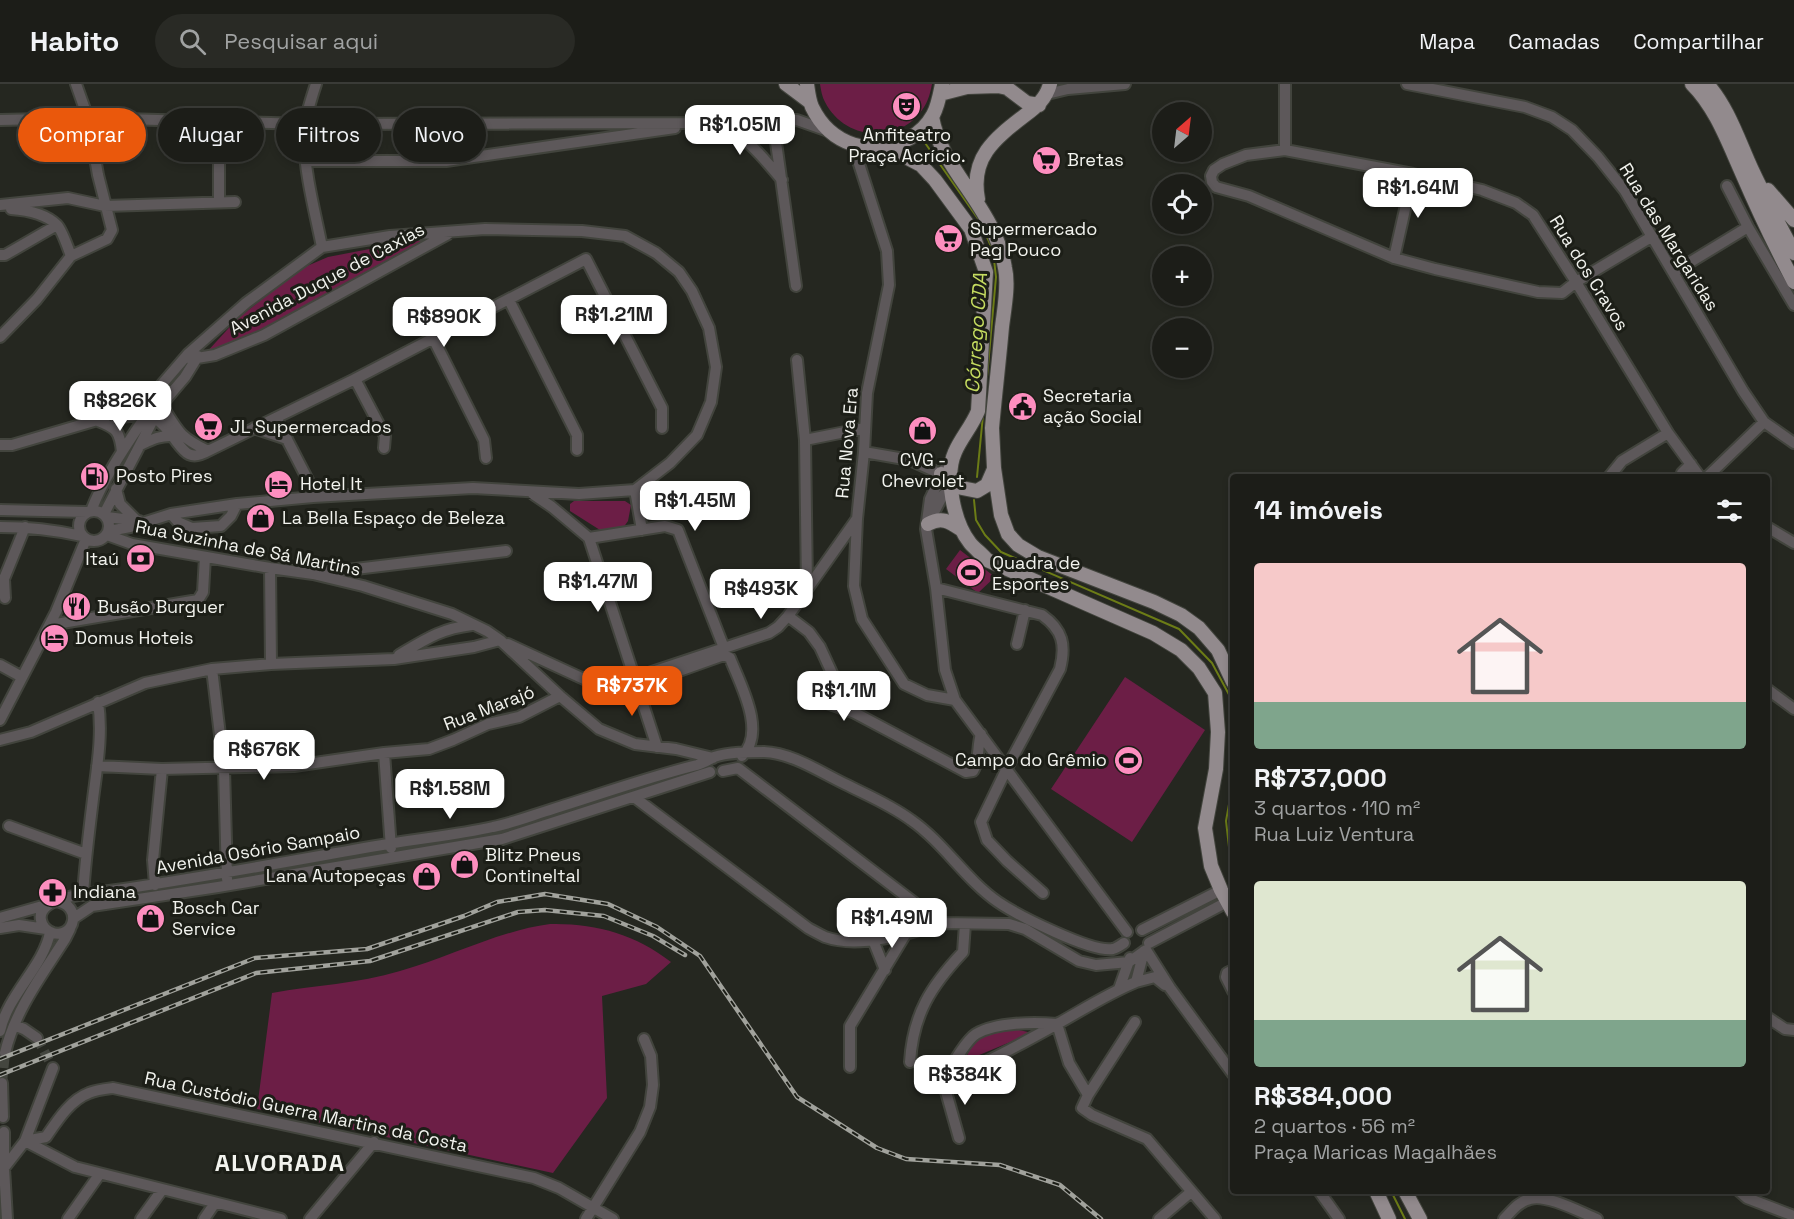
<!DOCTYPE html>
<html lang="pt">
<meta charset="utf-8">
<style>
body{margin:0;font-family:"Space Grotesk",sans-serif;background:#292a25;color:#f1f3f6;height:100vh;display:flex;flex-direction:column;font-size:22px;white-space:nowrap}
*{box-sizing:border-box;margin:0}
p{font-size:20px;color:#a0a2a2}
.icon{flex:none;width:33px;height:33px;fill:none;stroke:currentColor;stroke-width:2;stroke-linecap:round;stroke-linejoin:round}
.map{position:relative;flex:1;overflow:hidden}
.side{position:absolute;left:1230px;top:390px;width:540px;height:720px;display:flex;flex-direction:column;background:#1c1d18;border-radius:6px;box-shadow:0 3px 9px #0003,0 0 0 2px #3a3b37}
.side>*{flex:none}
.banner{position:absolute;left:18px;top:24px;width:570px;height:54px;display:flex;gap:12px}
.needle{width:39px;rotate:28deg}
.fabs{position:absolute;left:1152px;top:18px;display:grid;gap:12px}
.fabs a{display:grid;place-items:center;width:60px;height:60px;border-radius:50%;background:#1c1d18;box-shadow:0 3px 9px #0003,0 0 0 2px #3a3b37;font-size:30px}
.price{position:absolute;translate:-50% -51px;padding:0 14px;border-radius:12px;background:#fff;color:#222;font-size:20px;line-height:39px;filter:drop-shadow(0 2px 3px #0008)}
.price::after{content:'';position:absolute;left:50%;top:36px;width:18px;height:14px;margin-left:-9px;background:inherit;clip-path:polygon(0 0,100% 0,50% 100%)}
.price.selected{background:#ea580c;color:#fff}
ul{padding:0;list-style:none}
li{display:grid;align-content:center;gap:12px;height:318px;padding:0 24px}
li span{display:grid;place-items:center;height:186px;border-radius:6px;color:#555}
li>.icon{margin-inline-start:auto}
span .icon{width:108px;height:108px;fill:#fffc;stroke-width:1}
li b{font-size:26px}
h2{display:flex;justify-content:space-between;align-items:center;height:72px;padding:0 24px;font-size:26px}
.tag{padding:0 21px;border-radius:27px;background:#1c1d18;box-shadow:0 3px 9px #0003,0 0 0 2px #3a3b37;font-size:21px;line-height:54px}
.tag.selected{background:#ea580c;color:#fff}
header{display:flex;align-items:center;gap:36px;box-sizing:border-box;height:84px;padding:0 30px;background:#1c1d18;border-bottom:2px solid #3a3b37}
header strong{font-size:28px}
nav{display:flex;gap:33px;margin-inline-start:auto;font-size:21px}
.search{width:420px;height:54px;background:#292a25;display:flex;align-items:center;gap:15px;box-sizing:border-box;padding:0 21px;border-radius:33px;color:#a0a2a2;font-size:22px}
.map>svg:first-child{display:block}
</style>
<header>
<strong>Habito</strong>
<div class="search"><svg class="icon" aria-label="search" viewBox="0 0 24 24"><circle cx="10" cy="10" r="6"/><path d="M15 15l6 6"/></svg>Pesquisar aqui</div>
<nav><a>Mapa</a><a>Camadas</a><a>Compartilhar</a></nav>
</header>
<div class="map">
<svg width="1794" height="1135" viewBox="0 0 1794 1135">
<rect width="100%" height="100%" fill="#252720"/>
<path fill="#6c1e46" d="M 820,0 L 932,0 C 930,11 927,21 919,30 C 893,61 843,54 825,18 C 822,13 821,6 820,0 Z
M 432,153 L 278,238 L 220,267 L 205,270 L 237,235 L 300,185 L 328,173 Z
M 574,417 L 625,417 L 631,421 L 628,437 L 623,444 L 615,446 L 600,446 L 570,427 L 570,420 Z
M 960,466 L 995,493 L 978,509 L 946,485 Z
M 1125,593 L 1205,646 L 1132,758 L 1051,705 Z
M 550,840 C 595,839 635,850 671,878 L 646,900 L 602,912 L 607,1014 L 553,1089 L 257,1025 L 272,909 C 314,901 358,900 400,887 C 450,873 498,847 550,840 Z
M 1010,944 L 1032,949 L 965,977 C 972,954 988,949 1010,944 Z"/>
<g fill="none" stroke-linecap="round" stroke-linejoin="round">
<path stroke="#6c7c16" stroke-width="2" d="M 923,56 L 981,139 L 993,167 L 996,193 L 987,293
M 977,393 L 983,331
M 974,416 L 976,436 L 985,451 L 1001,468 L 1179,545 L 1212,579 L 1233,618
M 1230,772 L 1226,737 L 1233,698
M 1391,1107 L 1405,1135"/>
<path stroke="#44463f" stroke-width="10" stroke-dasharray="10 5" stroke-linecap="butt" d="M 37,954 L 53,984
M 2,999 L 5,969"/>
<defs>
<path id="minor" d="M 316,0 C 310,18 304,37 304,55 C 305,91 315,128 322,163
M 1407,0 L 1525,23 L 1552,33 L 1572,46 L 1598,73 L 1625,107 L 1743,307 L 1764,338 L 1794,359
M 1047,10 L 1068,5 L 1125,0
M 0,36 L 88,34 L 305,40 L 703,39 L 797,36 L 831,48
M 773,37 L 796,202
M 219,38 L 219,118
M 717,41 C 741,45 767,78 782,96
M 853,61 L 887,167 L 889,201 L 867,309 L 864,368 L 857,435 L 854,502 L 862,535 L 904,600 L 927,611 L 955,616
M 1285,66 L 1285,0
M 307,77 L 446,77 L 675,44
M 1727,102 L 1748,143 L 1794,221
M 0,121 L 68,114 L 105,122 L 235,118
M 11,125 C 26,126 46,130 57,141 C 62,146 68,164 71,172
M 1653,152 L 1576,198 L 1562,209 L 1538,208 L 1435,185 L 1394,174 L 1249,112 L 1216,103 L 1212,98 L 1211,92 L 1214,86 L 1223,80 L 1246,71 L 1285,66 L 1413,90 L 1482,106 L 1516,119 L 1533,131 L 1576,198 L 1668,349 L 1700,393
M 0,171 L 5,171 L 57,141
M 1394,174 L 1413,90
M 1674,188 L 1748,143
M 509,216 L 577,351 L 577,366
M 0,253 L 37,215 L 71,172 L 107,155 L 112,146 L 98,91 L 88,34 L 76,0
M 433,254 L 484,356 L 486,374
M 188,270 L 189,274 L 191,275 L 215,271 L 264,251 L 448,150
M 797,276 L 805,356 L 807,503
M 355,295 L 385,352 L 384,364
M 162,320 L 185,293 L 198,272
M 115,334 L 143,330
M 276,334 L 312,404 L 313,413
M 156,335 C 163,340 168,346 173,353 C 184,367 189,378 208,367 C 180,353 179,349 163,323
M 98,337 C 117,344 120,348 122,368
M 254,344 L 287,355
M 805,356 L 865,344
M 0,361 L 12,361 L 94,337 L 150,314 L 188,270 L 246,219 L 322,163 L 390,152 L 485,145 L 582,147 L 625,152 L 656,169 L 679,188 L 692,207 L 709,244 L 716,283 L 711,318 L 697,351 L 670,379 L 635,406 L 579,410 L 473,404 L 313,413 L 237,420 L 171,430 L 130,443 L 109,447
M 140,361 C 151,356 160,351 173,352
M 208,367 L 355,295 L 586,175 L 662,324 L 662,344
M 864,368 L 910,376 L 941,390
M 945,384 L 930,415 L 926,445 L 936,504 L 945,586 L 955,616 L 1127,848
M 1609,393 L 1622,377 L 1668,349
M 1681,393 L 1682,389 L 1691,380
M 1707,393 L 1764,338
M 116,405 L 120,420 L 137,437
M 635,406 L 642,446
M 533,410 L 552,423 L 589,454 L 657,663
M 0,426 L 87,428
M79 442a15 15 0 1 1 30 0a15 15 0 1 1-30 0Z
M 91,427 C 104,393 125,363 145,333
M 104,430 L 153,336
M 171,430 L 178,438 L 192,444 L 221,442 L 231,432 L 237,420
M 107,433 L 139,437
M 931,434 L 943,411 L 952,406
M 0,443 C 28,443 55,446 82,452
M 1767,443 L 1794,459
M 107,451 L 132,460 L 270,484 L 313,490 L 363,502 L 452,530 L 487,547 L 500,556 L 560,612 L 599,645 L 635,660 L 676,665 L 713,674
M 589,454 L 665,442 L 678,446 L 724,564
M 270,484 L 271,580
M 322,489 L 506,467
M 4,495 L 5,514
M 0,496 L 4,495 L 25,443
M 936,504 L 1042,531 C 1063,546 1066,561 1060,585 L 1007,684 L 981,738 L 987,756 L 1007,777 L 1043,809
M 788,532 L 809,548 L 820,563 L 836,598 L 855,629 L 966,688 L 973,687 C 980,676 977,662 981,650
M 50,541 L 198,516 L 203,508 L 205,473
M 508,560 L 586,596 L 634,594 L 769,549 L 778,543 L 788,532 L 856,436
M 1017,560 L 1025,526
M 399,571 C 426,555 440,545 472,541
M 0,581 L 22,593
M 212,585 L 224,684 L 227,795
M 637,602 L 724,571 L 730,574 C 740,600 767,648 742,672
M 1767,605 L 1794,625
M 807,612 L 855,629
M 0,636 L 56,528 L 86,455
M 0,656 L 31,648 L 145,599 L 212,585 L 271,580 L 394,575 L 474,563 L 500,556
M 384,669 L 391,764
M 97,682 L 162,685 L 294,682 L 384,669 L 429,665 L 453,656 L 488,640 L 519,633 L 560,612
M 723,687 L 738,684 L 941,839 L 1009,840 L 1025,845 L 1079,877 L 1096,881 L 1129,878 L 1143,868
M 634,713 L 808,844 C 813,847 819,850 825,853 C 859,865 908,850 941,839
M 9,742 L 86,770
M 155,801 L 153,776 L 162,685
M 83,811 C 85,779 89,747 93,715 C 97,683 103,650 98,618
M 56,817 C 83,821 75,855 53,849 C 47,847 42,842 41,836 C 36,812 93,809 109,807 C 202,794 295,776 388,760 C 423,754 458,751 493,743 C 513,739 533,731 553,725 C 601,710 649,693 697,681 C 704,679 708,676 714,673 C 729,668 748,668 764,668 C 792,669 820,688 845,700 C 867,711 891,721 911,736 C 944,759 965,795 998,818 C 1017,831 1092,869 1113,865 C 1117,864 1121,861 1124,859
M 0,834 L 46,821
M 74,834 L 92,822 L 218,803 L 502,755 L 710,688
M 0,844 L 19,841 L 46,845
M 1142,846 L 1221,806
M 873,856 L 885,886
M 1149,859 L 1227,818
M 1146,866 L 1170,904 L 1233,990
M 1233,886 L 1227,889 L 1226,893 L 1233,907
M 1136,898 L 1155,893 L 1165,901
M 1119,905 L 1130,874
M 1767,933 L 1785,945 L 1794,946
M 14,941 L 24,945 L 37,954
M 0,947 C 8,910 44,882 50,848
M 5,969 C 15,926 42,891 65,855 L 70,845
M 910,978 C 913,930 931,902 963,868 L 965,840
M 850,983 L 850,942 L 905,851
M 943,997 C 950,985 965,957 976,950 C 996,938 1035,938 1057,940 L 1069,979 L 1088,1011 L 1082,1024 L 1092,1031 L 1147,1055 L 1215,1135
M 943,997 C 983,981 1021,960 1059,939 C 1084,925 1109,909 1136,898 L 1144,867
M 943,997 L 959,1054
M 2,999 L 3,1033
M 1088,1011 L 1135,938
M 4,1048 L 4,1084 L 7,1135
M 25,1057 L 46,1053 C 57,1037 70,1016 89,1009 C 96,1006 105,1005 113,1004 L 534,1094 L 559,1104 L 613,1135
M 25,1057 L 75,1083 L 281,1135
M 4,1084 L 25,1057 L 53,984
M 1319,1107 L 1339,1135
M 1739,1107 L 1747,1114 L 1794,1132
M 68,1135 L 99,1091
M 141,1135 L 162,1106
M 204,1135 L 215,1119
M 310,1135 L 374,1058
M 586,1135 L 640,1048 L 650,1023 L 653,1001 L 651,972 L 644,955
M 1159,1135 L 1191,1108
M 1504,1135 C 1511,1128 1519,1117 1530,1115 C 1547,1110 1580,1128 1597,1135"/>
<path id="major" d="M 786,0 L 810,18
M 807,0 C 808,7 809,16 812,23 C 830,61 873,75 910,54 C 919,49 928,40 933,31 C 938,22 940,10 942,0
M 1692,0 C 1716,24 1728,58 1742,89 C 1758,126 1775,162 1794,198
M 1707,0 C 1728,23 1739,58 1752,86 C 1765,114 1780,142 1794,169
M 940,10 L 967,3 L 998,2 L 1007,4 L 1027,19 L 1039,21
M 932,33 C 940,78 976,108 994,149 C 999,160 1003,172 1005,184 C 1009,201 1004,226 1002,243 C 999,277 995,310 992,344 L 994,384 L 1001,431 L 1008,450 L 1018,461 L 1038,473 L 1154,518 L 1181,531 L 1199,544 L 1218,566 L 1233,598
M 876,65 L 898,69 L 921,81 L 935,96 L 971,145 L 986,188 L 978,327 C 972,342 961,354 955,368 C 944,392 954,439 970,459 C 975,465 982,470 987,476 L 1153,549 L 1181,566 L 1199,584 L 1215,609 L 1218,648 L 1216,685 L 1205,744 L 1211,782 L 1221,806 L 1233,828
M 1768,106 L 1794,136
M 978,115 C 970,74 994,55 1024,32 C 1036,23 1046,15 1050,0
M 941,390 L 962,404 L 977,407 L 987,401 L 994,385
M 928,440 C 942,432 950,438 962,446
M 1376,1107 L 1389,1135
M 1405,1107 L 1420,1135"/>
</defs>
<use href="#minor" stroke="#42443d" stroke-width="14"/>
<use href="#major" stroke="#42443d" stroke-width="16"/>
<use href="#minor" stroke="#5d585a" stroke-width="10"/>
<use href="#major" stroke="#928a8d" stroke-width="14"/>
<defs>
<path id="rail" d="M 0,975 L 255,874 L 367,865 L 464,832 L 497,818 L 545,810 L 608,820 L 657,843 L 700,872 L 797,1013 L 877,1064 L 906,1075 L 1000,1081 L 1060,1101 L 1101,1135
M 0,991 L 256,889 L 370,877 L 518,828 L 545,826 L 604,832 L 653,852 L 685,871"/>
</defs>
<use href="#rail" stroke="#a1a29c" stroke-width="4.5"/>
<use href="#rail" stroke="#1c1e17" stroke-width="2" stroke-dasharray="7" stroke-linecap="butt"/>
</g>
<defs>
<symbol id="theatre-disc" viewBox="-11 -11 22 22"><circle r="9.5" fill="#fd8ebf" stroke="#1c1e17"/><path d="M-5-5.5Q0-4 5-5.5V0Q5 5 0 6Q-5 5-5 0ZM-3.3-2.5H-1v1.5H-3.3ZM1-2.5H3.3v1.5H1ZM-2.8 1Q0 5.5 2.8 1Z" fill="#111"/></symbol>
<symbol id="supermarket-disc" viewBox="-11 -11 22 22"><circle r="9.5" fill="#fd8ebf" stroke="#1c1e17"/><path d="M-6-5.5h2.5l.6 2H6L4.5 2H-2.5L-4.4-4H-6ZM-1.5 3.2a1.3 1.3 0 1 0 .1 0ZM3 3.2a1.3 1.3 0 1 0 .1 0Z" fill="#111"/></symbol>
<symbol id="civic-disc" viewBox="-11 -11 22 22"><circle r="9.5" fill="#fd8ebf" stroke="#1c1e17"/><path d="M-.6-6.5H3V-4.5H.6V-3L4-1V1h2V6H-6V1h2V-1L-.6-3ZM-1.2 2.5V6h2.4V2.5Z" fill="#111"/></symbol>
<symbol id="shop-disc" viewBox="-11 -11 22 22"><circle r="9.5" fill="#fd8ebf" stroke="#1c1e17"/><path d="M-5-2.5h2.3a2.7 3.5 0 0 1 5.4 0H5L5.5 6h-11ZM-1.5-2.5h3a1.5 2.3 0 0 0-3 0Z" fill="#111"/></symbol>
<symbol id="fuel-disc" viewBox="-11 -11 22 22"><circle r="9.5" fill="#fd8ebf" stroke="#1c1e17"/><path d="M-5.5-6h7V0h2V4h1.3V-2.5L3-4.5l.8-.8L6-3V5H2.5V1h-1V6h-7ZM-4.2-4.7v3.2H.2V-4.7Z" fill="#111"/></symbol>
<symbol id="hotel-disc" viewBox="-11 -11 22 22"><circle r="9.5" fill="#fd8ebf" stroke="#1c1e17"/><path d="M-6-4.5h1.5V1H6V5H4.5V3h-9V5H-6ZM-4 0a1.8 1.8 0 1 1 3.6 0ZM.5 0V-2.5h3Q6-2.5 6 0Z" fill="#111"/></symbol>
<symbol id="bank-disc" viewBox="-11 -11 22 22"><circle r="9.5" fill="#fd8ebf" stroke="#1c1e17"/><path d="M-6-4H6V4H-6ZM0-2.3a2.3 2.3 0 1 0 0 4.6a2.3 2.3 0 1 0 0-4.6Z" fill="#111"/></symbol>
<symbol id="stadium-disc" viewBox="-11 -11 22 22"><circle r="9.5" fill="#fd8ebf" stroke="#1c1e17"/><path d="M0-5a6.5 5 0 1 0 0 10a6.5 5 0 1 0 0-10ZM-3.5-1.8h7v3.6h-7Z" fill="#111"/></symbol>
<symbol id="restaurant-disc" viewBox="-11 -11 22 22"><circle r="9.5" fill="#fd8ebf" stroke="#1c1e17"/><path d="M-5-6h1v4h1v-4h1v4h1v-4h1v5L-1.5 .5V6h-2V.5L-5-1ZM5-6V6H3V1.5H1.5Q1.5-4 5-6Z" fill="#111"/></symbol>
<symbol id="pharmacy-disc" viewBox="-11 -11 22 22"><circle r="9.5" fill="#fd8ebf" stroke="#1c1e17"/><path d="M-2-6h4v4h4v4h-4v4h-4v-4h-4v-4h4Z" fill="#111"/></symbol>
</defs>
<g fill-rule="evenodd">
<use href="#theatre-disc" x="890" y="6" width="33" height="33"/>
<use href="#supermarket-disc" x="1030" y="60" width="33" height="33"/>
<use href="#supermarket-disc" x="932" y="138" width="33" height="33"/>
<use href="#civic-disc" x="1006" y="306" width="33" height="33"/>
<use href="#supermarket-disc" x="192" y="326" width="33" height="33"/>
<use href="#shop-disc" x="906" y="330" width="33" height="33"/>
<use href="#fuel-disc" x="78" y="376" width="33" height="33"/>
<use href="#hotel-disc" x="262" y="384" width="33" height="33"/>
<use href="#shop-disc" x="244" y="418" width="33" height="33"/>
<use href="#bank-disc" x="124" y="458" width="33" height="33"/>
<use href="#stadium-disc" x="954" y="472" width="33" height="33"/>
<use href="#restaurant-disc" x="60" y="506" width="33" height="33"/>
<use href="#hotel-disc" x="38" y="538" width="33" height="33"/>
<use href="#stadium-disc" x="1112" y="660" width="33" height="33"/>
<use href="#shop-disc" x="448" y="764" width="33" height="33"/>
<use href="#shop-disc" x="410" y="776" width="33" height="33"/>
<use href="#pharmacy-disc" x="36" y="792" width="33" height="33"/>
<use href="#shop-disc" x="134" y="818" width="33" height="33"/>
</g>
<g text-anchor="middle" stroke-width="6" stroke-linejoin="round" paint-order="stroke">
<g font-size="18" fill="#f2f3ee" stroke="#1c1e17" text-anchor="start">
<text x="907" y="57" text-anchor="middle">Anfiteatro<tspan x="907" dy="21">Praça Acrício.</tspan></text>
<text x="1067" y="82">Bretas</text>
<text x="970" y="151">Supermercado<tspan x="970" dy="21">Pag Pouco</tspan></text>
<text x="1043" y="318">Secretaria<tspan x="1043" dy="21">ação Social</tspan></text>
<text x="230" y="349">JL Supermercados</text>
<text x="923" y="382" text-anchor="middle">CVG -<tspan x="923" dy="21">Chevrolet</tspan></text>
<text x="116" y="398">Posto Pires</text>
<text x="300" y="406">Hotel It</text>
<text x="282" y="440">La Bella Espaço de Beleza</text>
<text x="119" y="481" text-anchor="end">Itaú</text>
<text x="992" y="485">Quadra de<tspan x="992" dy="21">Esportes</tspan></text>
<text x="97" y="529">Busão Burguer</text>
<text x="75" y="560">Domus Hoteis</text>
<text x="1107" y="682" text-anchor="end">Campo do Grêmio</text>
<text x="485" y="777">Blitz Pneus<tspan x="485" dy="21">Contineltal</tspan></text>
<text x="406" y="798" text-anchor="end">Lana Autopeças</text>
<text x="73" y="814">Indiana</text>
<text x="172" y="830">Bosch Car<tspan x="172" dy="21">Service</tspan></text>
</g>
<g font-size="18" fill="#f2f3ee" stroke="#1c1e17">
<text transform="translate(1669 153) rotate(58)" y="6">Rua das Margaridas</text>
<text transform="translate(1589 189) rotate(58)" y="6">Rua dos Cravos</text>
<text transform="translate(327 195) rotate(-28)" y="6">Avenida Duque de Caxias</text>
<text transform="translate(847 359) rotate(-85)" y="6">Rua Nova Era</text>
<text transform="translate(248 464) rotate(11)" y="6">Rua Suzinha de Sá Martins</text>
<text transform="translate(489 624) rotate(-21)" y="6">Rua Marajó</text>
<text transform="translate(258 766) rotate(-10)" y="6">Avenida Osório Sampaio</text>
<text transform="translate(306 1028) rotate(12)" y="6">Rua Custódio Guerra Martins da Costa</text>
</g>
<g font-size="20" font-style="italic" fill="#c5dc60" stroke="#1c1e17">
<text transform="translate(976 249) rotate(-86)" y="7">Córrego CDA</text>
</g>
<g font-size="24" font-weight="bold" letter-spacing="1.5" fill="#f2f3ee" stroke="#1c1e17">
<text x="280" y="1087">ALVORADA</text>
</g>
</g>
</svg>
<div class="fabs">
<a><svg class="needle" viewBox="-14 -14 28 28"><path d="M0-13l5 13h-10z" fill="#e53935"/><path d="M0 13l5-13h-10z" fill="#a0a2a2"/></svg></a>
<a><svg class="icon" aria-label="locate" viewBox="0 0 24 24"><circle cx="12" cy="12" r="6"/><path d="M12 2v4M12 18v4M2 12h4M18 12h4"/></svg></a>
<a>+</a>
<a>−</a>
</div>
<b class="price" style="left:740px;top:72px">R$1.05M</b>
<b class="price" style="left:1418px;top:135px">R$1.64M</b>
<b class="price" style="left:614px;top:262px">R$1.21M</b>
<b class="price" style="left:444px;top:264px">R$890K</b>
<b class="price" style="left:120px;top:348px">R$826K</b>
<b class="price" style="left:695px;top:448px">R$1.45M</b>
<b class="price" style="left:598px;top:529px">R$1.47M</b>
<b class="price" style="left:761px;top:536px">R$493K</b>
<b class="price selected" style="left:632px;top:633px">R$737K</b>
<b class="price" style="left:844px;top:638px">R$1.1M</b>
<b class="price" style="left:264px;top:697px">R$676K</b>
<b class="price" style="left:450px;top:736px">R$1.58M</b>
<b class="price" style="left:892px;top:865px">R$1.49M</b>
<b class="price" style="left:965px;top:1022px">R$384K</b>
<div class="banner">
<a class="tag selected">Comprar</a>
<a class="tag">Alugar</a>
<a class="tag">Filtros</a>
<a class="tag">Novo</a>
</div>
<section class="side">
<h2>14 imóveis<svg class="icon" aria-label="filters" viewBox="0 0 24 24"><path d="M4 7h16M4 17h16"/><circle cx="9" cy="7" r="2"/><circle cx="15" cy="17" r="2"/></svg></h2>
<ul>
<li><span style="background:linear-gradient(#f6c9c9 75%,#7fa58c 0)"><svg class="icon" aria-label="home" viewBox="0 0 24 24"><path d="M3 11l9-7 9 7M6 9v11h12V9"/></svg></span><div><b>R$737,000</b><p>3 quartos · 110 m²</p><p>Rua Luiz Ventura</p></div></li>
<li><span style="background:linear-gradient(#dfe7d0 75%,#7fa58c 0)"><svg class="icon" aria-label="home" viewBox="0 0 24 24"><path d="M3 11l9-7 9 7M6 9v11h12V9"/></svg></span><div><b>R$384,000</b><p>2 quartos · 56 m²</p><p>Praça Maricas Magalhães</p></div></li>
</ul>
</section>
</div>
